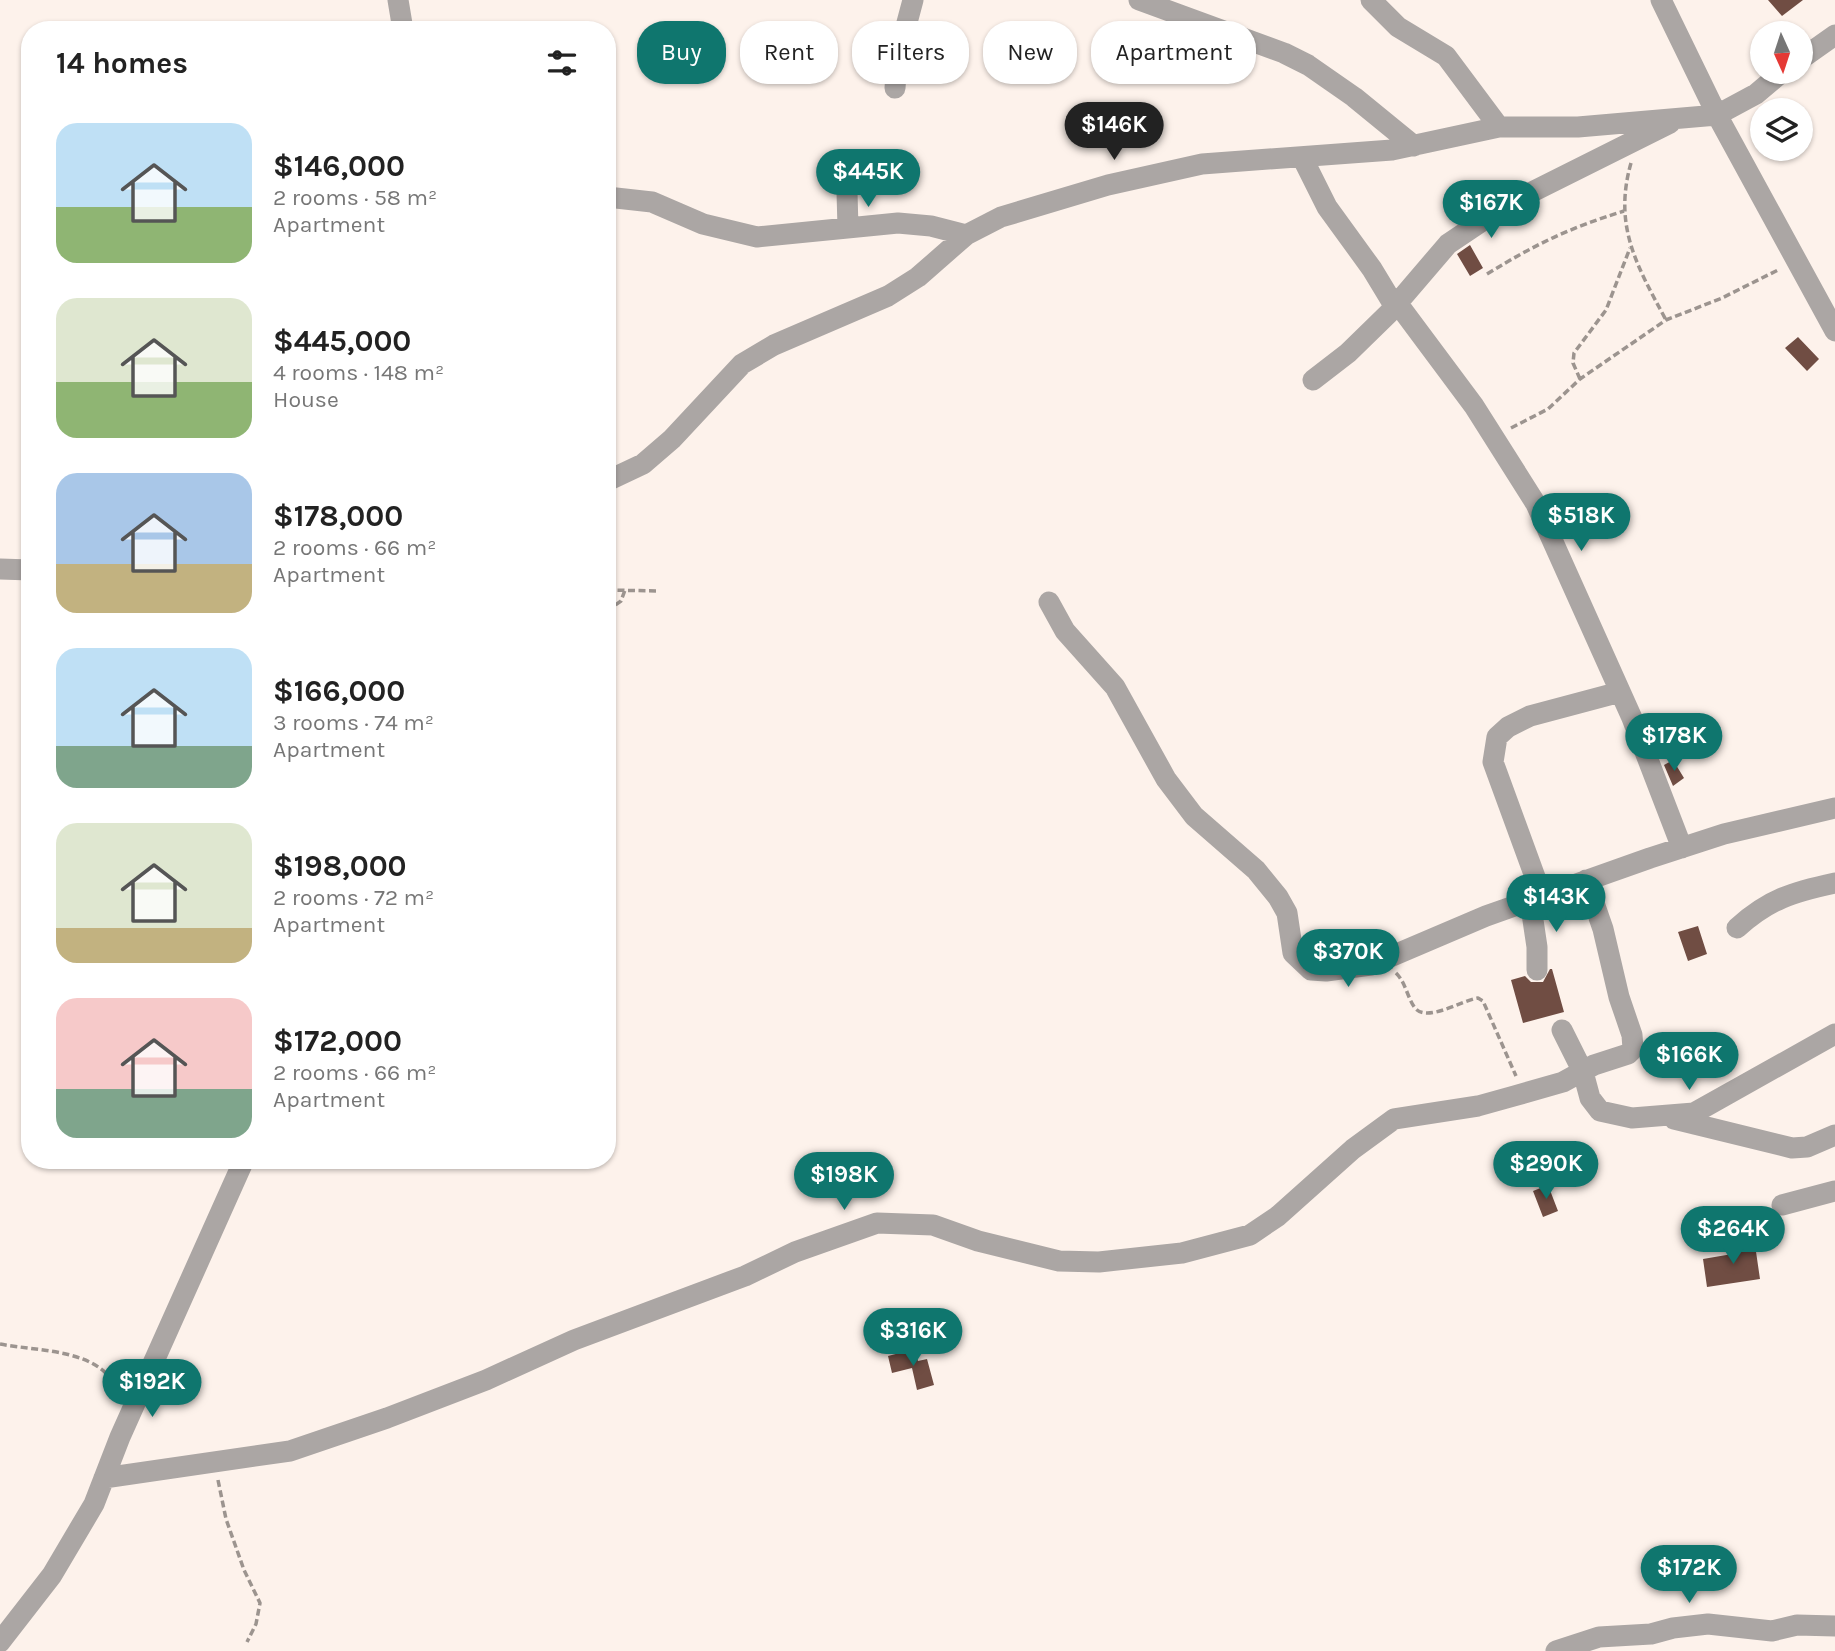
<!DOCTYPE html>
<meta charset="utf-8">
<style>
body{margin:0;font-family:Karla,sans-serif;background:#f6f6f6;color:#222;height:100vh;display:flex;flex-direction:column;font-size:26px;white-space:nowrap}
*{box-sizing:border-box;margin:0}
p{font-size:23px;color:#767676}
.icon{flex:none;width:38px;height:38px;fill:none;stroke:currentColor;stroke-width:2;stroke-linecap:round;stroke-linejoin:round}
.map{position:relative;flex:1;overflow:hidden}
.sheet{position:absolute;left:21px;top:21px;width:595px;height:1148px;display:flex;flex-direction:column;background:#fff;border-radius:28px;box-shadow:0 2px 5px #0004}
.sheet>*{flex:none}
.guide{position:absolute;left:637px;top:21px;width:665px;height:63px;display:flex;gap:14px}
.needle{width:46px;rotate:177deg}
.controls{position:absolute;left:1750px;top:21px;display:grid;gap:14px}
.controls a{display:grid;place-items:center;width:63px;height:63px;border-radius:50%;background:#fff;box-shadow:0 2px 5px #0004;font-size:35px}
.price{position:absolute;translate:-50% -60px;padding:0 16px;border-radius:24px;background:#0f766e;color:#fff;font-size:23px;line-height:46px;filter:drop-shadow(0 2px 4px #0008)}
.price::after{content:'';position:absolute;left:50%;top:42px;width:21px;height:16px;margin-left:-10px;background:inherit;clip-path:polygon(0 0,100% 0,50% 100%)}
.price.on{background:#222;color:#fff}
ul{padding:0;list-style:none}
li{display:flex;align-items:center;gap:21px;height:175px;padding:0 35px}
li span{display:grid;place-items:center;flex:none;width:196px;height:140px;border-radius:21px;color:#555}
li>.icon{margin-inline-start:auto}
span .icon{width:84px;height:84px;fill:#fffc;stroke-width:1}
li b{font-size:30px}
h2{display:flex;justify-content:space-between;align-items:center;height:84px;padding:0 35px;font-size:30px}
.tag{padding:0 24px;border-radius:28px;background:#fff;box-shadow:0 2px 5px #0004;font-size:24px;line-height:63px}
.tag.on{background:#0f766e;color:#fff}
.map>svg:first-child{display:block}
</style>
<div class="map">
<svg width="1835" height="1651" viewBox="0 0 1835 1651">
<rect width="100%" height="100%" fill="#fdf2eb"/>
<path fill="#704d43" d="M 1768,0 L 1803,0 L 1782,16 Z
M 1470,245 L 1483,268 L 1470,276 L 1457,254 Z
M 1798,337 L 1819,359 L 1807,371 L 1785,348 Z
M 1673,760 L 1684,778 L 1673,786 L 1664,765 Z
M 1698,926 L 1707,954 L 1688,961 L 1678,932 Z
M 1550,969 L 1552,969 L 1564,1012 L 1523,1023 L 1511,980 L 1525,976 L 1531,982 L 1543,982 Z
M 1548,1185 L 1558,1211 L 1543,1217 L 1533,1191 Z
M 1754,1238 L 1760,1279 L 1707,1287 L 1703,1259 L 1738,1253 L 1736,1241 Z
M 915,1349 L 918,1361 L 927,1359 L 934,1385 L 917,1390 L 912,1368 L 892,1373 L 888,1356 Z"/>
<g fill="none" stroke-linecap="round" stroke-linejoin="round">
<path stroke="#9c948f" stroke-width="3.5" stroke-dasharray="7 3.5" stroke-linecap="butt" d="M 1631,163 C 1613,226 1637,266 1666,320
M 1487,274 C 1536,244 1569,228 1624,211
M 1580,379 L 1573,363 L 1574,353 L 1606,310 L 1630,248
M 1511,428 L 1548,409 L 1580,379 L 1666,320 L 1722,298 L 1780,269
M 607,590 L 658,591
M 607,611 L 621,601 L 625,590
M 1396,973 C 1406,983 1407,997 1415,1008 C 1427,1023 1462,1000 1478,998 L 1483,1001 L 1516,1076
M 0,1344 C 41,1352 102,1348 119,1393
M 218,1480 L 226,1519 L 244,1570 L 260,1603 L 256,1624 L 247,1642"/>
<path stroke="#aba6a4" stroke-width="21" d="M 398,0 L 403,30
M 1139,0 L 1284,53 L 1308,65 L 1354,97 L 1414,146
M 1371,0 L 1398,27 L 1446,56 L 1499,127
M 1661,0 L 1717,115 L 1835,331
M 1801,59 L 1835,35
M 895,88 L 897,60 L 913,0
M 1302,157 L 1327,207 L 1372,269 L 1395,307
M 847,192 L 848,228
M 607,197 L 652,202 L 703,224 L 757,237 L 898,223 L 931,226 L 966,235
M 1398,304 L 1474,406 L 1536,504 L 1632,718 L 1682,848
M 1313,380 L 1348,353 L 1389,313 L 1448,244 L 1506,205 L 1670,123
M 607,481 L 643,464 L 672,439 L 742,364 L 774,345 L 888,296 L 918,277 L 966,235 L 1001,217 L 1108,185 L 1202,164 L 1392,150 L 1499,127 L 1578,127 L 1717,115 L 1756,94 L 1782,72
M 0,569 L 30,570
M 1049,602 L 1065,631 L 1115,687 L 1166,779 L 1194,816 L 1256,870 L 1278,897 L 1287,913 L 1293,953 L 1311,970 L 1326,971 L 1371,965 L 1486,916 L 1650,858 L 1724,834 L 1835,808
M 1542,896 L 1493,762 L 1497,737 L 1508,727 L 1530,716 L 1620,692
M 1530,900 L 1537,947 L 1537,970
M 1737,928 C 1769,899 1793,892 1835,883
M 1562,1030 L 1583,1072 L 1590,1098 L 1600,1111 L 1632,1118 L 1694,1113 L 1835,1034
M 1674,1119 L 1792,1148 L 1807,1147 L 1835,1135
M 1782,1205 L 1835,1191
M 104,1478 L 290,1451 L 387,1418 L 486,1380 L 574,1340 L 745,1276 L 795,1252 L 877,1223 L 933,1225 L 978,1241 L 1059,1261 L 1099,1262 L 1182,1253 L 1250,1235 L 1278,1216 L 1353,1149 L 1394,1119 L 1478,1106 L 1514,1096 L 1563,1082 L 1594,1065 L 1628,1054 L 1633,1049 L 1632,1035 L 1619,997 L 1603,929 L 1586,880
M 0,1642 L 52,1575 L 94,1504 L 120,1437 L 244,1160
M 1556,1651 L 1599,1637 L 1651,1634 L 1673,1628 L 1708,1624 L 1772,1631 L 1797,1625 L 1835,1626"/>
</g>
</svg>
<div class="controls">
<a><svg class="needle" viewBox="-14 -14 28 28"><path d="M0-13l5 13h-10z" fill="#e53935"/><path d="M0 13l5-13h-10z" fill="#767676"/></svg></a>
<a><svg class="icon" aria-label="layers" viewBox="0 0 24 24"><path d="M12 4l9 5-9 5-9-5zM3 14l9 5 9-5"/></svg></a>
</div>
<b class="price on" style="left:1114px;top:162px">$146K</b>
<b class="price" style="left:868px;top:209px">$445K</b>
<b class="price" style="left:1491px;top:240px">$167K</b>
<b class="price" style="left:1581px;top:553px">$518K</b>
<b class="price" style="left:1674px;top:773px">$178K</b>
<b class="price" style="left:1556px;top:934px">$143K</b>
<b class="price" style="left:1348px;top:989px">$370K</b>
<b class="price" style="left:1689px;top:1092px">$166K</b>
<b class="price" style="left:1546px;top:1201px">$290K</b>
<b class="price" style="left:844px;top:1212px">$198K</b>
<b class="price" style="left:1733px;top:1266px">$264K</b>
<b class="price" style="left:913px;top:1368px">$316K</b>
<b class="price" style="left:152px;top:1419px">$192K</b>
<b class="price" style="left:1689px;top:1605px">$172K</b>
<div class="guide">
<a class="tag on">Buy</a>
<a class="tag">Rent</a>
<a class="tag">Filters</a>
<a class="tag">New</a>
<a class="tag">Apartment</a>
</div>
<section class="sheet">
<h2>14 homes<svg class="icon" aria-label="filters" viewBox="0 0 24 24"><path d="M4 7h16M4 17h16"/><circle cx="9" cy="7" r="2"/><circle cx="15" cy="17" r="2"/></svg></h2>
<ul>
<li><span style="background:linear-gradient(#bfe0f5 60%,#8fb573 0)"><svg class="icon" aria-label="home" viewBox="0 0 24 24"><path d="M3 11l9-7 9 7M6 9v11h12V9"/></svg></span><div><b>$146,000</b><p>2 rooms · 58 m²</p><p>Apartment</p></div></li>
<li><span style="background:linear-gradient(#dfe7d0 60%,#8fb573 0)"><svg class="icon" aria-label="home" viewBox="0 0 24 24"><path d="M3 11l9-7 9 7M6 9v11h12V9"/></svg></span><div><b>$445,000</b><p>4 rooms · 148 m²</p><p>House</p></div></li>
<li><span style="background:linear-gradient(#a9c7e8 65%,#c2b280 0)"><svg class="icon" aria-label="home" viewBox="0 0 24 24"><path d="M3 11l9-7 9 7M6 9v11h12V9"/></svg></span><div><b>$178,000</b><p>2 rooms · 66 m²</p><p>Apartment</p></div></li>
<li><span style="background:linear-gradient(#bfe0f5 70%,#7fa58c 0)"><svg class="icon" aria-label="home" viewBox="0 0 24 24"><path d="M3 11l9-7 9 7M6 9v11h12V9"/></svg></span><div><b>$166,000</b><p>3 rooms · 74 m²</p><p>Apartment</p></div></li>
<li><span style="background:linear-gradient(#dfe7d0 75%,#c2b280 0)"><svg class="icon" aria-label="home" viewBox="0 0 24 24"><path d="M3 11l9-7 9 7M6 9v11h12V9"/></svg></span><div><b>$198,000</b><p>2 rooms · 72 m²</p><p>Apartment</p></div></li>
<li><span style="background:linear-gradient(#f6c9c9 65%,#7fa58c 0)"><svg class="icon" aria-label="home" viewBox="0 0 24 24"><path d="M3 11l9-7 9 7M6 9v11h12V9"/></svg></span><div><b>$172,000</b><p>2 rooms · 66 m²</p><p>Apartment</p></div></li>
</ul>
</section>
</div>
